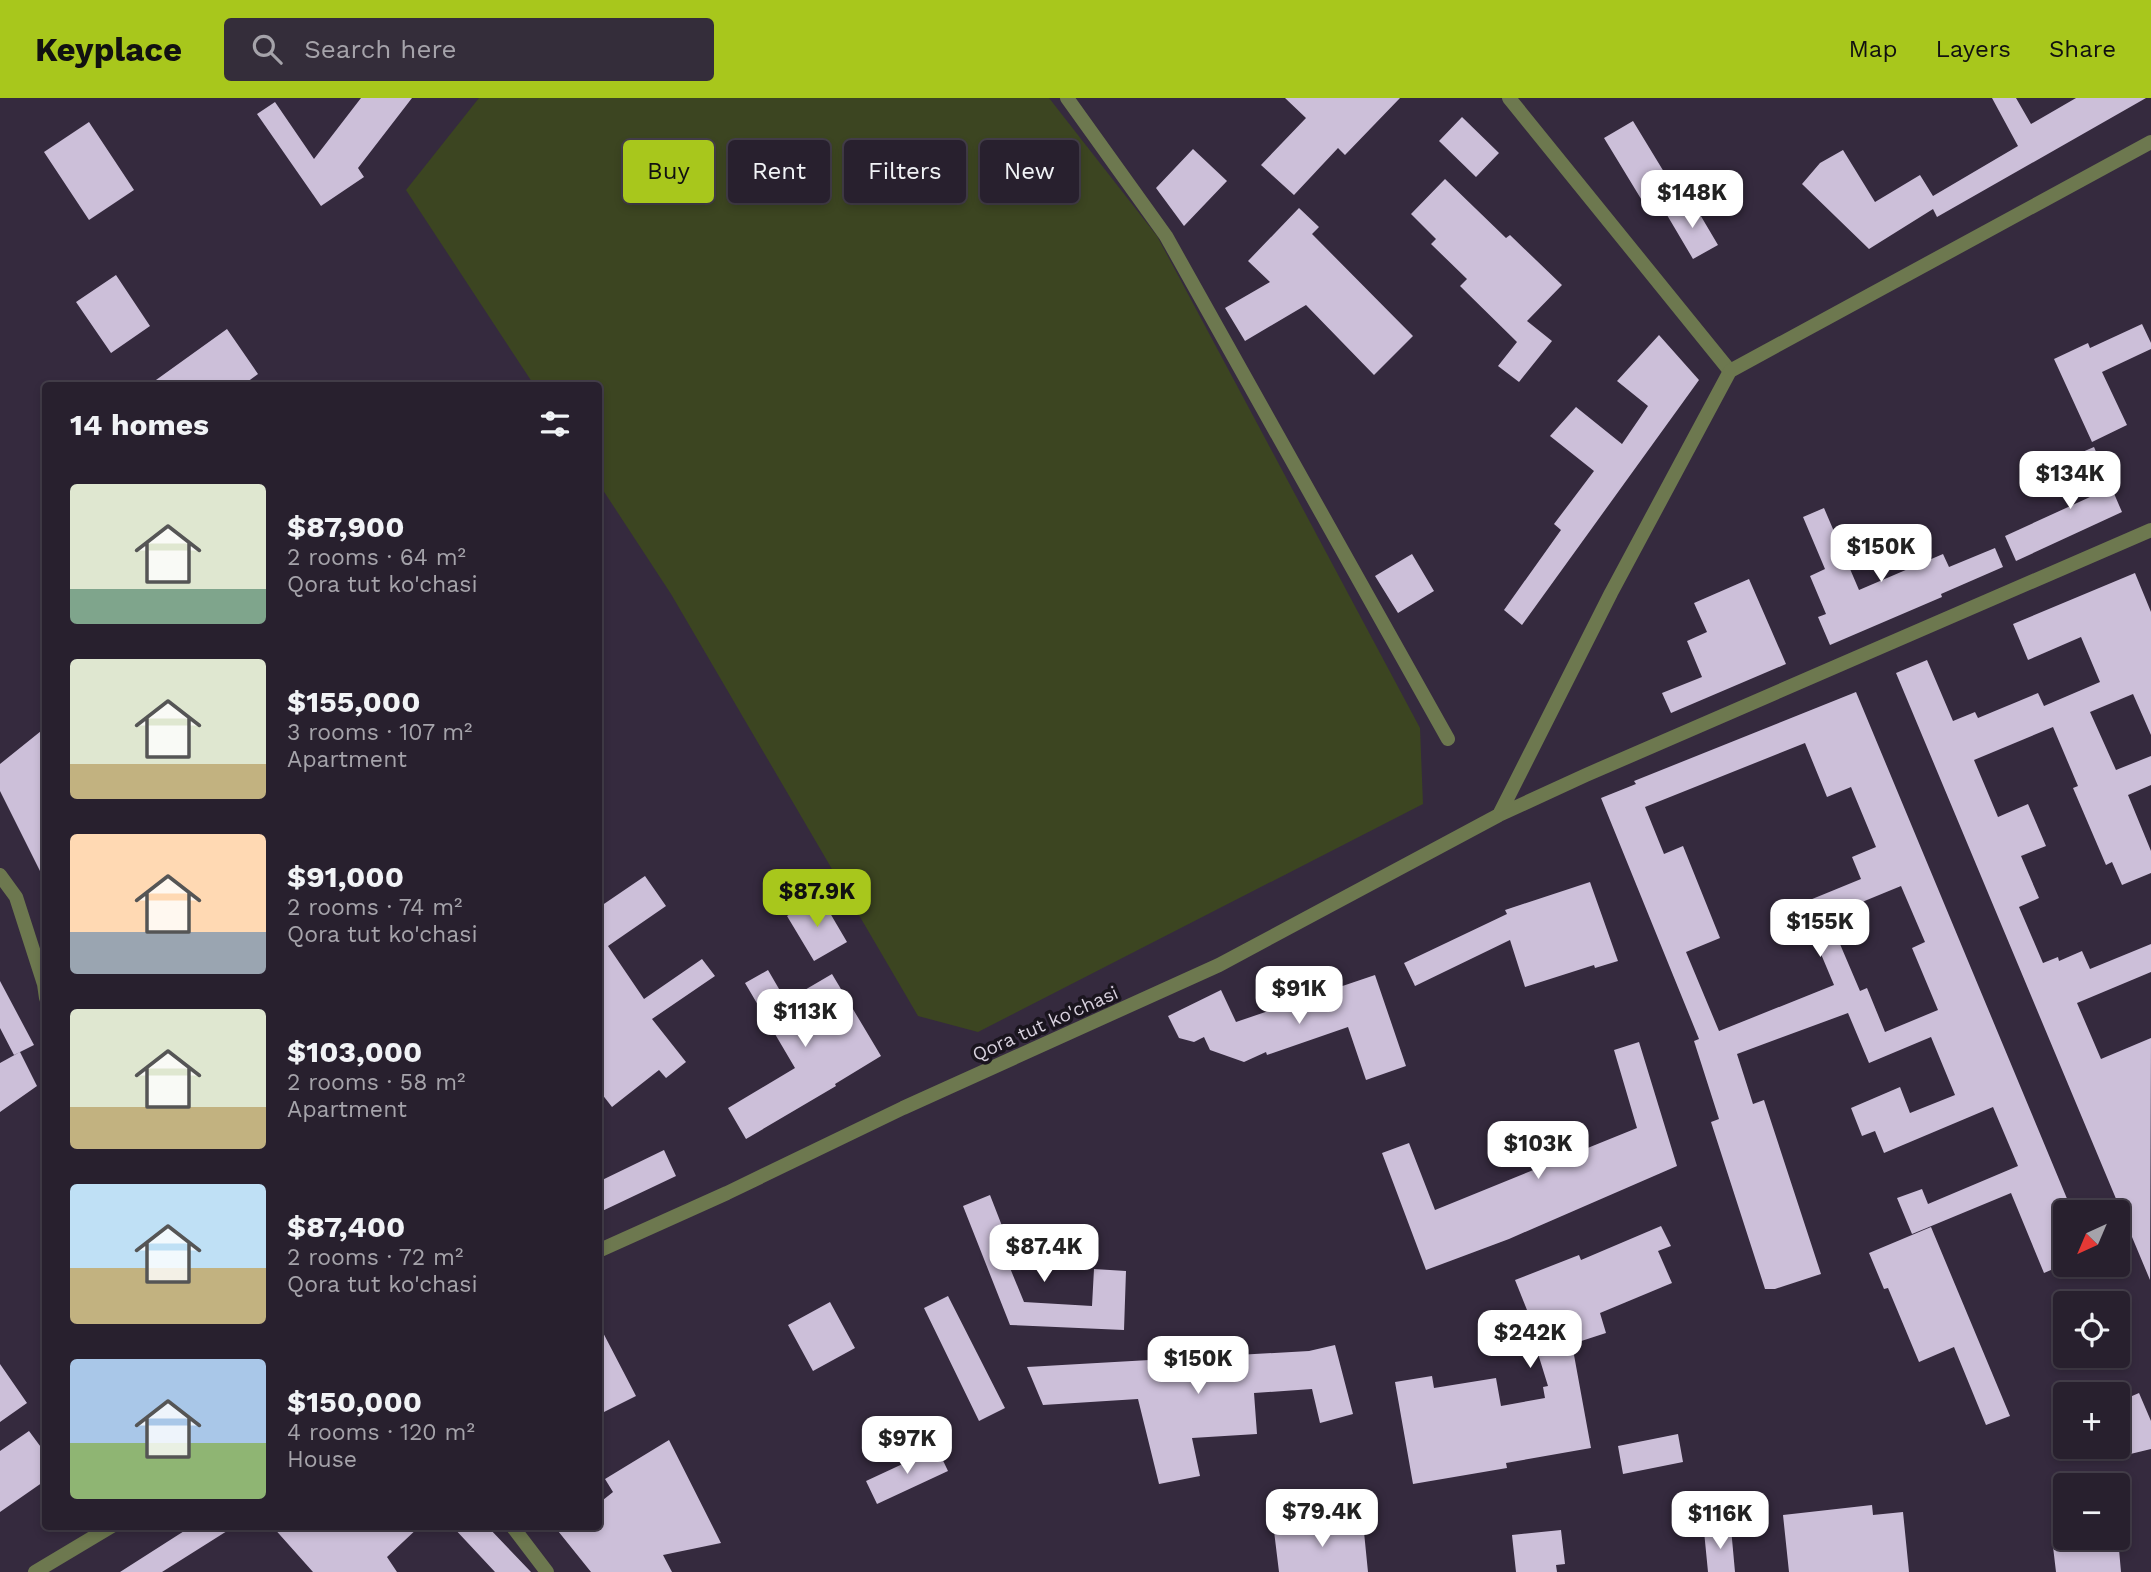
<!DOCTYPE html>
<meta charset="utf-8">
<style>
body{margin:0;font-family:"Work Sans",sans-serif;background:#342d3a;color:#f1f3f6;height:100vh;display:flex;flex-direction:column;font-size:26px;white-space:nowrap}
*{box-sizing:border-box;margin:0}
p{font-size:23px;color:#a5a3aa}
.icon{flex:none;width:38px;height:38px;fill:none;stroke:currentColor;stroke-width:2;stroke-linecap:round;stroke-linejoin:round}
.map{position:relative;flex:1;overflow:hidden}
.details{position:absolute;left:42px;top:284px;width:560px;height:1148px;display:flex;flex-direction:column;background:#28202e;border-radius:7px;box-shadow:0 4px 10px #0003,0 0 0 2px #443e4a}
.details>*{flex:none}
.top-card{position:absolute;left:623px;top:42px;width:665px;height:63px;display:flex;gap:14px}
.needle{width:46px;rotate:224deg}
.buttons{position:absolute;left:2053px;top:1102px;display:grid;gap:14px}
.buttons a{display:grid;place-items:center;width:77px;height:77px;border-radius:7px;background:#28202e;box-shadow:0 4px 10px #0003,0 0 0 2px #443e4a;font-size:35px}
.price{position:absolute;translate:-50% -60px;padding:0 16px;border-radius:14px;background:#fff;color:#222;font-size:23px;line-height:46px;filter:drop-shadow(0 2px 4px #0008)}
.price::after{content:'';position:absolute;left:50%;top:42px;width:21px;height:16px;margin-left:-10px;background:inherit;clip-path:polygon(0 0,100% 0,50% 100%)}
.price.active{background:#a8c71c;color:#111}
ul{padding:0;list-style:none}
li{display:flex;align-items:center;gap:21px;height:175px;padding:0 28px}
li span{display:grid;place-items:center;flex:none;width:196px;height:140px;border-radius:7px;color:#555}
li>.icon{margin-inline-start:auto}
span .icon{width:84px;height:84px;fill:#fffc;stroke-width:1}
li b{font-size:30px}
h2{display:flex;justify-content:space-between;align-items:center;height:84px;padding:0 28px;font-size:30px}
.chip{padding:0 24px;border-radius:7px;background:#28202e;box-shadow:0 4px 10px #0003,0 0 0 2px #443e4a;font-size:24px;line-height:63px}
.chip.active{background:#a8c71c;color:#111}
header{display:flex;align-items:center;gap:42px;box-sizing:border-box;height:98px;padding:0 35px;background:#a8c71c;color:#111}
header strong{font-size:33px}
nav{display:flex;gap:38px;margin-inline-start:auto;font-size:24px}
.search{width:490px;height:63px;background:#342d3a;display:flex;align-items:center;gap:18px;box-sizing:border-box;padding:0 24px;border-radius:7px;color:#a5a3aa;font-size:26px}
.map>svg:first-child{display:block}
</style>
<header>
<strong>Keyplace</strong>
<div class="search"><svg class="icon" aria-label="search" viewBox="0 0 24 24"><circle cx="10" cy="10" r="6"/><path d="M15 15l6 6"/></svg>Search here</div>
<nav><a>Map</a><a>Layers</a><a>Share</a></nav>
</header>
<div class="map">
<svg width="2151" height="1474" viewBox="0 0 2151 1474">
<rect width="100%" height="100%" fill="#352a3e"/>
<path fill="#3c4521" d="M 479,0 L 1049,0 L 1157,138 L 1420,630 L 1423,706 L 978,934 L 918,918 L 671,496 L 599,386 L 598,287 L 534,287 L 406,92 Z"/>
<path fill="#ccbfd9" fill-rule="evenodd" d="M 361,0 L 412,0 L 358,70 L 364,79 L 321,108 L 257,16 L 275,4 L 314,61 Z
M 1285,0 L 1400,0 L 1345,57 L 1338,50 L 1294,97 L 1261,67 L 1306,20 Z
M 1992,0 L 2016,0 L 2031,26 L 2076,0 L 2146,0 L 1937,119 L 1933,111 L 1869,151 L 1802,86 L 1820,65 L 1843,52 L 1875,104 L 1920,77 L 1933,98 L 2018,48 Z
M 1462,19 L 1499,55 L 1476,79 L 1439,43 Z
M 1633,23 L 1678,97 L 1649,114 L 1604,40 Z
M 89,24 L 134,92 L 89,122 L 44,54 Z
M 1193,51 L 1227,83 L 1184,128 L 1156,90 Z
M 1445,81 L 1506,140 L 1510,137 L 1562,187 L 1527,223 L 1552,243 L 1519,284 L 1498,268 L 1517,244 L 1460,188 L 1467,181 L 1431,146 L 1436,141 L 1411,116 Z
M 1692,103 L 1718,147 L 1693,161 L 1667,117 Z
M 1299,110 L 1319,129 L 1312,136 L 1413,238 L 1374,277 L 1306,207 L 1245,243 L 1225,210 L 1270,184 L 1248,163 Z
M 116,177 L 150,228 L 111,255 L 76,204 Z
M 2142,226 L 2151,245 L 2151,251 L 2102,274 L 2127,327 L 2092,344 L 2054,261 L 2088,245 L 2090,250 Z
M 227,231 L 258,276 L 243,287 L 149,287 Z
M 1659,237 L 1699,282 L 1522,527 L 1504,512 L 1561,432 L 1554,426 L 1594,373 L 1550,338 L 1576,309 L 1622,346 L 1648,308 L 1617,283 Z
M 2094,349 L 2122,414 L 2016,463 L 2005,438 L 2090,399 L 2073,358 Z
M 1824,410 L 1859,492 L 1943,456 L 1949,469 L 1995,450 L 2003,469 L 1941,496 L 1942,499 L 1830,547 L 1818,519 L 1826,516 L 1810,478 L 1825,471 L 1803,419 Z
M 1412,456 L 1434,493 L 1398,515 L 1375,478 Z
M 2135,475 L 2151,514 L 2151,637 L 2133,596 L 2090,614 L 2116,672 L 2151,658 L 2151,687 L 2128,697 L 2151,753 L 2151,775 L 2122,787 L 2112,764 L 2106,767 L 2073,690 L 2078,688 L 2053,629 L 1974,662 L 1998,719 L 2028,706 L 2046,748 L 2021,758 L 2039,800 L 2019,809 L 2043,865 L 2058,859 L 2059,863 L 2082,853 L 2090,871 L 2151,846 L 2151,874 L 2077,905 L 2101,961 L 2151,940 L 2150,1182 L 1896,575 L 1927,562 L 1953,623 L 1975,614 L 1978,620 L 2038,595 L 2044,608 L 2100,584 L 2081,539 L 2028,562 L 2013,526 Z
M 1749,481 L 1786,566 L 1671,615 L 1662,595 L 1702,579 L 1687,543 L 1707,534 L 1694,505 Z
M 1856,594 L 2073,1115 L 2065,1115 L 2065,1166 L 2044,1175 L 2011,1095 L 1912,1136 L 1897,1100 L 1922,1091 L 1928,1106 L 2018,1068 L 1993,1009 L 1884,1055 L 1875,1033 L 1862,1038 L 1851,1010 L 1900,989 L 1910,1015 L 1955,997 L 1931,939 L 1869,965 L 1848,915 L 1737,956 L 1753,1006 L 1764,1002 L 1821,1176 L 1775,1191 L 1765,1191 L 1711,1024 L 1719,1021 L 1694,943 L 1699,941 L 1601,700 L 1636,686 L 1634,683 ZM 1805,645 L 1827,699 L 1851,689 L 1876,749 L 1852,759 L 1861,781 L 1800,806 L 1834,887 L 1719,933 L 1686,854 L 1720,840 L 1683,748 L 1664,756 L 1645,709 ZM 1901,788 L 1925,844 L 1912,850 L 1938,912 L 1885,934 L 1867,890 L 1860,893 L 1828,818 Z
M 46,629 L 46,785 L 0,693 L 0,666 Z
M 645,778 L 666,808 L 608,848 L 644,901 L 702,861 L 715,878 L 652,921 L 686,964 L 666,980 L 659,972 L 612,1009 L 598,991 L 598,810 Z
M 1590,784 L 1618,863 L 1595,870 L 1594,867 L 1525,889 L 1510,842 L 1415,888 L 1404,865 L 1507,816 L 1505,812 Z
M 820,798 L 847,844 L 814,863 L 787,818 Z
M 768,872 L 786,903 L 832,876 L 881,958 L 835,986 L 836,988 L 746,1041 L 728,1010 L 795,970 L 745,885 Z
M 1375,877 L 1406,968 L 1366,982 L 1348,929 L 1267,957 L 1266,954 L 1244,964 L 1210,952 L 1204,939 L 1194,944 L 1179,940 L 1168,918 L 1221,892 L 1236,924 Z
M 0,883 L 34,947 L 14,957 L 0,930 Z
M 1639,944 L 1677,1068 L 1509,1141 L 1426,1172 L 1382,1055 L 1409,1045 L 1435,1112 L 1637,1030 L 1614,952 Z
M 20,954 L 37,988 L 0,1014 L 0,965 Z
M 664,1052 L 676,1078 L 598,1115 L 598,1084 Z
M 990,1097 L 1004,1133 L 996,1136 L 1024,1204 L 1092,1208 L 1094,1171 L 1126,1173 L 1124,1232 L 1010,1227 L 963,1108 Z
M 1661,1128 L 1671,1148 L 1658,1153 L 1672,1185 L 1600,1215 L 1606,1235 L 1572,1246 L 1591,1350 L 1506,1365 L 1507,1370 L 1413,1386 L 1395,1284 L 1432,1278 L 1434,1290 L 1496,1280 L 1501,1308 L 1545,1300 L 1543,1289 L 1548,1288 L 1531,1233 L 1535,1232 L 1515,1182 L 1579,1157 L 1581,1162 Z
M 1931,1129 L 2010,1318 L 1986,1327 L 1954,1249 L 1919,1264 L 1888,1190 L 1884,1191 L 1869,1155 Z
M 948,1198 L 1005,1310 L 979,1323 L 924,1210 Z
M 830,1204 L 855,1250 L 813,1273 L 788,1227 Z
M 598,1225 L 636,1298 L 598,1317 Z
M 1335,1247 L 1353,1316 L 1320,1325 L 1312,1291 L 1254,1295 L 1257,1336 L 1192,1340 L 1200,1378 L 1159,1386 L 1138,1301 L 1043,1307 L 1027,1269 L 1309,1253 Z
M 0,1266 L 27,1305 L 0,1324 Z
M 2139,1295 L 2151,1323 L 2151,1351 L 2118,1359 L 2118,1304 Z
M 29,1333 L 46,1356 L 46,1382 L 0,1414 L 0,1353 Z
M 1678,1336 L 1683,1364 L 1623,1376 L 1618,1348 Z
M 669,1342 L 721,1445 L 663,1457 L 672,1474 L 591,1474 L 554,1428 L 598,1428 L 598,1406 L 613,1394 L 605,1381 Z
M 937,1350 L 948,1373 L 877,1406 L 866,1383 Z
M 1872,1407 L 1873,1417 L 1903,1414 L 1909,1474 L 1789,1474 L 1783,1417 Z
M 1363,1424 L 1368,1474 L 1279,1474 L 1274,1433 Z
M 192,1428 L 235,1428 L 162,1474 L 120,1474 Z
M 272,1428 L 420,1428 L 387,1459 L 397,1474 L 313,1474 Z
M 452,1428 L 487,1428 L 531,1474 L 495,1474 Z
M 1731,1430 L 1735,1474 L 1708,1474 L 1704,1433 Z
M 1561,1432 L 1565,1466 L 1556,1467 L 1557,1474 L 1516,1474 L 1512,1437 Z
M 2052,1440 L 2118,1440 L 2121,1474 L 2056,1474 Z"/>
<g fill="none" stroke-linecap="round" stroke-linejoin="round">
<path stroke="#6d784f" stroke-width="14" d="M 1067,0 L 1166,138 L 1448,641
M 1509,0 L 1730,273
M 512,1428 L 547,1474"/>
<path stroke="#6d784f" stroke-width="14" d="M 1499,717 L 1611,495 L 1730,273 L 2151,44
M 0,777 L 16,799 L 44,886 L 46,900
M 598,1153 L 727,1095 L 903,1010 L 1219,867 L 1499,717 L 1586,677 L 2151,432
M 35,1474 L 112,1428"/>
</g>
<g text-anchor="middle" stroke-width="7" stroke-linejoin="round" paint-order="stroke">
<g font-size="19" fill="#d7d0dd" stroke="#1a151e">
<text transform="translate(1045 925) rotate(-24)" y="7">Qora tut ko'chasi</text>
</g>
</g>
</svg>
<div class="buttons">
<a><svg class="needle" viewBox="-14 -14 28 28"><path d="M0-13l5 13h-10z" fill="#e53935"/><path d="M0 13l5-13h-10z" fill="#a5a3aa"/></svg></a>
<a><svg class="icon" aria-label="locate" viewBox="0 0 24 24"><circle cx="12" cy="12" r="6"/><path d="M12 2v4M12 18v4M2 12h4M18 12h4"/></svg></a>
<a>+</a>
<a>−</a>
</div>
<b class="price" style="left:1692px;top:132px">$148K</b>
<b class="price" style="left:2070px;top:413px">$134K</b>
<b class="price" style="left:1881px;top:486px">$150K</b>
<b class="price active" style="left:817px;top:831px">$87.9K</b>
<b class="price" style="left:1820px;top:861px">$155K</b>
<b class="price" style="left:1299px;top:928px">$91K</b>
<b class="price" style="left:805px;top:951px">$113K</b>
<b class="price" style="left:1538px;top:1083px">$103K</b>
<b class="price" style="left:1044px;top:1186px">$87.4K</b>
<b class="price" style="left:1530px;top:1272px">$242K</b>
<b class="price" style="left:1198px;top:1298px">$150K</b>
<b class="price" style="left:907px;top:1378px">$97K</b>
<b class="price" style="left:1322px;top:1451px">$79.4K</b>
<b class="price" style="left:1720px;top:1453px">$116K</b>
<div class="top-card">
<a class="chip active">Buy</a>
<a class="chip">Rent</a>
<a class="chip">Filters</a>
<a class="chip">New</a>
</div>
<section class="details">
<h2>14 homes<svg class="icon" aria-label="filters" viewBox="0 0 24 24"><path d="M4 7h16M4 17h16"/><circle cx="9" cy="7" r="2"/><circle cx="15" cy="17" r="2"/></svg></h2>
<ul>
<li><span style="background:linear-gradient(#dfe7d0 75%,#7fa58c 0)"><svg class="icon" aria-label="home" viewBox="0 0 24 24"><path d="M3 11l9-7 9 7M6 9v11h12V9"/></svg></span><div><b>$87,900</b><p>2 rooms · 64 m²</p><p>Qora tut ko'chasi</p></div></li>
<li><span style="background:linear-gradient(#dfe7d0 75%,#c2b280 0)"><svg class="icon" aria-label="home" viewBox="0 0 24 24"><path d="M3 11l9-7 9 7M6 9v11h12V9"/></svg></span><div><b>$155,000</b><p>3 rooms · 107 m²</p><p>Apartment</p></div></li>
<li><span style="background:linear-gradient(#ffd9b3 70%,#9aa5b1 0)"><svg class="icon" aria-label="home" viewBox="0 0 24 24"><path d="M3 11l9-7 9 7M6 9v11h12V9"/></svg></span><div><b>$91,000</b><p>2 rooms · 74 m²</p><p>Qora tut ko'chasi</p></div></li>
<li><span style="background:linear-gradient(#dfe7d0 70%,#c2b280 0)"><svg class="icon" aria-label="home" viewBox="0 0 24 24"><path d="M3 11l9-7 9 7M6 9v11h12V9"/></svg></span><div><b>$103,000</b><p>2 rooms · 58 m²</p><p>Apartment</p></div></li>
<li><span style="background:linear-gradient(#bfe0f5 60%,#c2b280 0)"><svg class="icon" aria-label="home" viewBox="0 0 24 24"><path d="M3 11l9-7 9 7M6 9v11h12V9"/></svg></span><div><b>$87,400</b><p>2 rooms · 72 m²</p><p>Qora tut ko'chasi</p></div></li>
<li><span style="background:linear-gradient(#a9c7e8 60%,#8fb573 0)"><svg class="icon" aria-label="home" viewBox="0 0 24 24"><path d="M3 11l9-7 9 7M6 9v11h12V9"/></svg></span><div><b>$150,000</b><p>4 rooms · 120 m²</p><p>House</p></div></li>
</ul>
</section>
</div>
